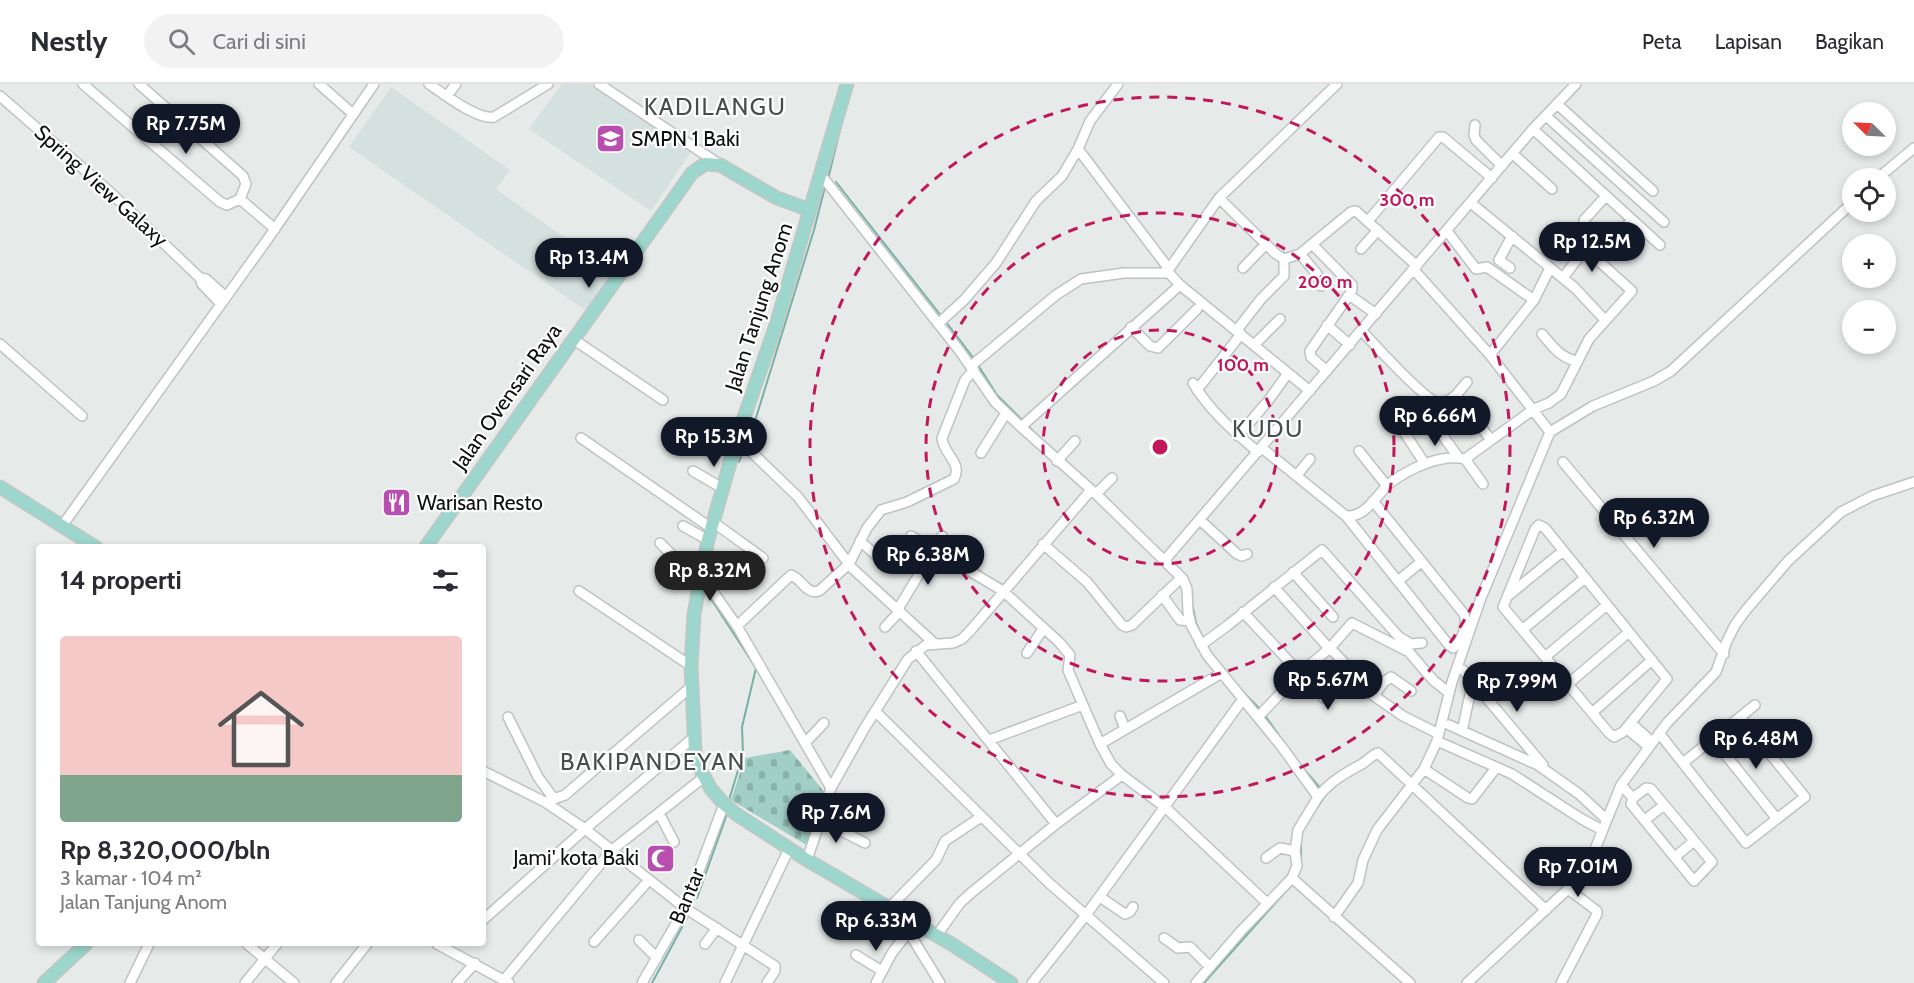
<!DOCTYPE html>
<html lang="id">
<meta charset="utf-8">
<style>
body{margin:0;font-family:Cabin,sans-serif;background:#f2f2f3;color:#2b2b33;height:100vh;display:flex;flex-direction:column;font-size:22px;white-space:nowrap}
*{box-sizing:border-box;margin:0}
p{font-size:20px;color:#7c7c81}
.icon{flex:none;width:33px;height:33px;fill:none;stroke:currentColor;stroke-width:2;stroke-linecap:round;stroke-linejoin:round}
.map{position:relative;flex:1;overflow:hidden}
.panel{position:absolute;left:36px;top:460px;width:450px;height:402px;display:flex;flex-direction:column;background:#fff;border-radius:6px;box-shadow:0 3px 9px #0003}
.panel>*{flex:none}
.needle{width:39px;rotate:294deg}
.controls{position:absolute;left:1842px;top:18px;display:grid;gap:12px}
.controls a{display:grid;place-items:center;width:54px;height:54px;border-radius:50%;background:#fff;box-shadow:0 3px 9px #0003;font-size:30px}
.price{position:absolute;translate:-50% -51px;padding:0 14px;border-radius:21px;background:#111827;color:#fff;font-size:20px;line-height:39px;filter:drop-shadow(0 2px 3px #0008)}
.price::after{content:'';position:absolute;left:50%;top:36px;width:18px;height:14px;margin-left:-9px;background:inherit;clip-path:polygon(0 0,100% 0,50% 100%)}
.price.active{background:#222;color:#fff}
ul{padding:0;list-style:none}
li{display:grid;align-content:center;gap:12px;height:318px;padding:0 24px}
li span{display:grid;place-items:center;height:186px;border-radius:6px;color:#555}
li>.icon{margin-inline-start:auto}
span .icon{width:108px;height:108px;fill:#fffc;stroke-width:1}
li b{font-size:26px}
h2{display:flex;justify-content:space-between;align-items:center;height:72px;padding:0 24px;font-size:26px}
header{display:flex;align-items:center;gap:36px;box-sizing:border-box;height:84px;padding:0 30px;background:#fff;border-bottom:2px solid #e1e1e2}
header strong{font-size:28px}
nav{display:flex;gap:33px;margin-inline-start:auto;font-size:21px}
.search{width:420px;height:54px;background:#f2f2f3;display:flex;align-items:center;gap:15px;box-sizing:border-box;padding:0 21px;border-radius:33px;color:#7c7c81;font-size:22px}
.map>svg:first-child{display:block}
</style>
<header>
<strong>Nestly</strong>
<div class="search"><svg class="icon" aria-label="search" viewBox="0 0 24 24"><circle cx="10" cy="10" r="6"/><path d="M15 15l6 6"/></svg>Cari di sini</div>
<nav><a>Peta</a><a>Lapisan</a><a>Bagikan</a></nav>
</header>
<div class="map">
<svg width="1914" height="899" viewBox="0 0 1914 899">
<defs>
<pattern id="cemetery-stones" width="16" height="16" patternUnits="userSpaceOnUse" patternTransform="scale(1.5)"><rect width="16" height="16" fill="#a2cfc5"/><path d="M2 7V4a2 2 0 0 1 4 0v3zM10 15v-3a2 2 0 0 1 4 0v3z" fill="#8ab1a8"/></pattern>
</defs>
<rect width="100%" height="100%" fill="#e6ebe9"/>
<path fill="#d4e1de" d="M 562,0 L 590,0 L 692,66 L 651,127 L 529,45 Z
M 391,3 L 510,86 L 496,105 L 613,188 L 585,226 L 349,63 Z"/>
<path fill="url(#cemetery-stones)" d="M 790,666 L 826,710 L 808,762 L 731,716 L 745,674 Z"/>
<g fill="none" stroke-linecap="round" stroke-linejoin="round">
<path stroke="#77b1a5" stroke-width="2" d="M 828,95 L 841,42
M 836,98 L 942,233
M 946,238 L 975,276
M 978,281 L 997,311 L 1023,337
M 1027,341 L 1042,356
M 746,358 L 755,337 L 814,146 L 825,103
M 1046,360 L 1058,370
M 739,378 L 744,364
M 710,482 L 712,474
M 704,504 L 756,584 L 742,643 L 743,670 L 729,716
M 1192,519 L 1196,539 L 1204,556
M 1241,606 L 1260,625
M 1264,630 L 1283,657
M 1302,683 L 1322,706
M 1310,734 L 1323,715 L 1324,711
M 1301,758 L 1301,782
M 697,814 L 727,730
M 652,899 L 688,832
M 1204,899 L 1294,798"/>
<defs>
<path id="minor" d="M 83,0 L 220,118 L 227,121 L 240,115 L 275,145
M 139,0 L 243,92 L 246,100 L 240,115
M 319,0 L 353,30
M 429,0 C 444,10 477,36 494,33 L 548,0
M 599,0 L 719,80
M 0,12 L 111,109 L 200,194
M 447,12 L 456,0
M 1557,20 L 1653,107
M 1546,32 L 1664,138
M 1475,41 L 1474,51 L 1476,56 L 1502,82
M 1533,45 L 1660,161
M 1078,65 L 1169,185
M 1513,70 L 1552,105
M 819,91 L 825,96 L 959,266 L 995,318 L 1021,343 L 1096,410 L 1183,495 L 1187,505 L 1188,528 L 1191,541 L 1207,571 L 1282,663 L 1318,713 L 1298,746 L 1295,767 L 1297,782 L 1292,794 L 1241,847 L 1196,899
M 1878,94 L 1914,64
M 1219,114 L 1337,0
M 1471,119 L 1575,204 L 1605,236
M 1584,136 L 1606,112
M 1368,137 L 1439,53 L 1443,53 L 1492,94
M 1447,147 L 1476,185 L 1487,183 L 1534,216
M 1312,160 L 1352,201 L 1352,206 L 1349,211
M 1361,165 L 1378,146
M 1300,170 L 1317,190 L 1321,202
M 1597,176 L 1632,136
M 1243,184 L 1266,160
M 1510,184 L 1499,176 L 1512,152
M 1414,186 L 1490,271 L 1550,348 L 1481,514 L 1452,598 L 1437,657
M 1169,189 L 1180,201 L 1310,307
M 1563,194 L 1584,166
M 221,220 L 202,200 L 200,194 L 206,195 L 226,213
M 938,240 L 964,216 L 996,179 L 1036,117 L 1062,92 L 1078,65 L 1090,37 L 1118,0
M 1327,241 L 1350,261
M 1131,243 L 1150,262 L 1158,264 L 1197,225
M 1237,246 L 1261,215 L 1284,192 L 1284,175
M 1362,247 C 1373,259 1426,317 1439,319 C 1445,320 1452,314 1456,311 L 1491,356
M 1542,250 C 1553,263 1560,273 1576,277
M 573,255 L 663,316
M 0,260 L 82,332
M 1254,261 L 1280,235
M 1490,271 L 1534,216 L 1550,184
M 971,282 L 1056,211 L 1081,195 L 1124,189 L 1169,189 L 1169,185 L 1219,114 L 1276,170 L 1284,175 L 1300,170 L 1351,128 L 1356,127 L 1417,182
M 1327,287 L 1311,273 L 1310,267 L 1349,211 L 1376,230
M 1193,299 C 1209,326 1234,348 1258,368
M 1197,306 L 1241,250
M 1456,311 L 1467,298
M 1391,328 L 1425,380
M 1021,343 L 1180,201
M 1440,348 L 1459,374
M 1550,348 L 1593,322 L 1654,297 L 1671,287 L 1852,119
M 1238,352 L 1268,317 L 1288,289
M 581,354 L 711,444
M 737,354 L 798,413 L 852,484 L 935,560
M 1262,364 L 1346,432 L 1448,560 L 1453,564 C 1462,557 1468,541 1464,530 L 1373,417
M 1359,367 L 1387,402
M 981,369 L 1006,329
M 1465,375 L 1483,400
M 1057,377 L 1075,357
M 1563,378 L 1724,570
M 693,387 L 722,404
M 1297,391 L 1310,375
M 1096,410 L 1112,394
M 1346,432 C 1366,434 1377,410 1390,399 C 1409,385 1441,369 1465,375 L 1534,325 L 1549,319 L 1561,310 L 1589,255 L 1632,207 L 1602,180 L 1567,153
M 1200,436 L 1237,470 L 1242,472 L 1247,470
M 713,438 L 763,474
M 1539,441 L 1545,444 L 1667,595 L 1623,648 L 1614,653 L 1609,649 L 1503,523 L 1535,445 Z
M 62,442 L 272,149 L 374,0
M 683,442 L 708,456
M 911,452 L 1003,507 L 1059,558 L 1070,571 L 1068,586 L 1083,621
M 860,457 L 886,480
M 660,459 L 673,472 L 700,489 L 737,542 L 831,704
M 1043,460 L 1087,498 L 1122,541 L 1126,543 L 1132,541 L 1181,494
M 1164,477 L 1533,45 L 1576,0
M 1293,488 L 1333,533
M 1398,497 L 1421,478
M 1274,503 L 1327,562
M 579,507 L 691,582
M 1162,511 L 1180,536 L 1190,537
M 1509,511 L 1563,467
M 898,525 L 942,452
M 1243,528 L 1298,587
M 737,542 L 791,491 C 802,495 806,511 819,507 L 849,480 L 867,444 L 881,426 L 907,418 L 954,395 C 963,379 943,370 942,354 L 965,296 L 974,286
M 885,543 L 900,527
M 1522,546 L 1585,494
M 1201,561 L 1227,542 L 1322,466 L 1399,553 L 1411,560 L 1422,559
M 1330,564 L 1353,588
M 916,567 L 1056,740
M 1027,569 L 1043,545
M 1545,573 L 1607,521
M 1463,586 L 1543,681
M 1300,589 L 1324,614 L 1353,588 L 1374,612 L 1403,632 L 1439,650
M 1568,600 L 1629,548
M 1374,612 L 1384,598 L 1391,593 L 1411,607
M 875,627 L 1049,799 L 1164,899
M 1592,629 L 1652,576
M 1120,632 L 1125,645
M 508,633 L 538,693 L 554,715
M 1258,633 L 1300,589 L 1330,564 L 1352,539 L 1409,568 L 1433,596 L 1449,609
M 1631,639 L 1651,657
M 1449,641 L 1538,681 L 1579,710 L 1606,735
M 1626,644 L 1649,663
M 1462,647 L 1473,597
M 1659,649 L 1746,759 L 1805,713 L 1740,633
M 1713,655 L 1777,735
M 989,656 L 1083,621 L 1100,660 L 1111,680 L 1122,691 L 1166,724 L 1267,819
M 805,659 L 824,639
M 1100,660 L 1220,590
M 1683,679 L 1755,621
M 1424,685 L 1468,714 L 1472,715 L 1496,684
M 483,687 L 545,718 L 585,745 L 685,824 L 775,882 L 775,887 L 767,899
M 1621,701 L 1633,714 L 1631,720 L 1694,797 L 1712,778 L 1651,705 L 1646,704 L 1633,714
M 1318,713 C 1329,698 1347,688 1362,680 C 1368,676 1372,671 1378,669 L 1546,826
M 545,718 L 565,711 L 692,602
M 659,729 L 674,758
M 820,736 L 865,759
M 1645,736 L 1664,721
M 1675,773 L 1694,757
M 1266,774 L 1280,764 L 1295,767
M 807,776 L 831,704 L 864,645 L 908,575 L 926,561 L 953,559 L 962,555 L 970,547 L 1091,406
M 1292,794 L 1410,899
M 1100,813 L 1125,830 L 1130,828 L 1133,823
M 890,823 L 936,776 L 945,757 L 981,733
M 1334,833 L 1358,799 L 1363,776 L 1377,746 L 1424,685 L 1437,657 L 1512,690 L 1580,734 L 1602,746
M 483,836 L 585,745 L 693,654
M 908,847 L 940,899
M 937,851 L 960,819 L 971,809 L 1056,740 L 1122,691
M 1164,854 L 1178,864 L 1190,863 L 1210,883
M 639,856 L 657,874
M 594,858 L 649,796
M 247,860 L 294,899
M 437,860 L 509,899
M 705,860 L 717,844
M 856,871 L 882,887
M 504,896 L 612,766 L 704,693
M 130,899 L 149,860
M 245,899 L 277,860
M 336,899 L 367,860
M 457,899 L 475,879
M 642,899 L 685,824 L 724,720
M 725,899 L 789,765
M 876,899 L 892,869 L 916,838
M 1032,899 L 1086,831 L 1243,615
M 1467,899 L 1568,805 L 1589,780 L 1621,701 L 1667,639 L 1716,588 L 1727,557 L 1735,541 L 1746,526 L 1788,477 L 1841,428 L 1872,412 L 1914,398
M 1561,899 L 1597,830 L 1597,827 L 1568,805"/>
<path id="major" d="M 847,0 L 776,241 L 737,354 L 708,456 L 694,530 L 691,582 L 695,667 L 699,683 L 711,705 L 724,720 L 736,730 L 807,776 L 953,861 L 1011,899
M 0,403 L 97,464
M 425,464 L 692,89 L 705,80 L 720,81 L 777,114 L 810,126
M 44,899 L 86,860"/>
</defs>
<use href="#minor" stroke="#bec3c2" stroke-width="12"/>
<use href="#major" stroke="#c5c5c5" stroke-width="15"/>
<use href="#minor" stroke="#fff" stroke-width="9"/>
<use href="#major" stroke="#9cd6cc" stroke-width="12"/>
</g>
<g fill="none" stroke="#c2185b" stroke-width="3" stroke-dasharray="10 8">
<circle cx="1160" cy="363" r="117"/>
<circle cx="1160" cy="363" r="234"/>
<circle cx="1160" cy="363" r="350"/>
</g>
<defs>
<symbol id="school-square" viewBox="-11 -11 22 22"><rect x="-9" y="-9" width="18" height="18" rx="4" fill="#b84eb0" stroke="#fff"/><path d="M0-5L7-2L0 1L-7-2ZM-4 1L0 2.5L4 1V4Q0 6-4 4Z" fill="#fff"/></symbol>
<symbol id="restaurant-square" viewBox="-11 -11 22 22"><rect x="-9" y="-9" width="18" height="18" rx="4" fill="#b84eb0" stroke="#fff"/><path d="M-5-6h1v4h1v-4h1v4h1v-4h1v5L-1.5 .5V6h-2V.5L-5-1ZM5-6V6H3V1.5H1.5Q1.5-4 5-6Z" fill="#fff"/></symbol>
<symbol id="mosque-square" viewBox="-11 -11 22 22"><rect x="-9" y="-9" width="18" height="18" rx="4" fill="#b84eb0" stroke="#fff"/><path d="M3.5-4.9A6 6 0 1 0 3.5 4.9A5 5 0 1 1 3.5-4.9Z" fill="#fff"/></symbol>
</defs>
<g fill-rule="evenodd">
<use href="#school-square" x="594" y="38" width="33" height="33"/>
<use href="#restaurant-square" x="380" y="402" width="33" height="33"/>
<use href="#mosque-square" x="644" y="758" width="33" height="33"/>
</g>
<g text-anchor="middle" stroke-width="4.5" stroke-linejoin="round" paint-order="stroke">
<g font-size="21" fill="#0e0f0f" stroke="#fff" text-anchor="start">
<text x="631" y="62">SMPN 1 Baki</text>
<text x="417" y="426">Warisan Resto</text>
<text x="639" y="781" text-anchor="end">Jami' kota Baki</text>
</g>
<g font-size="21" fill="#0e0f0f" stroke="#fff">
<text transform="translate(101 102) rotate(42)" y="7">Spring View Galaxy</text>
<text transform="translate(759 223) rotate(-72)" y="7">Jalan Tanjung Anom</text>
<text transform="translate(507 313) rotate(-55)" y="7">Jalan Ovensari Raya</text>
<text transform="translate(687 812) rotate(-67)" y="7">Bantar</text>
</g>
<g font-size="24" letter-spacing="1.5" fill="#494d4c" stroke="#fff">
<text x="715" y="31">KADILANGU</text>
<text x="1268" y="353">KUDU</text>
<text x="653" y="686">BAKIPANDEYAN</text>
</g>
</g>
<circle cx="1160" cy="363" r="9" fill="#c2185b" stroke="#fff" stroke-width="3"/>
<g font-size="18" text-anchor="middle" font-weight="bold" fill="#c2185b" stroke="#fff" stroke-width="4.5" stroke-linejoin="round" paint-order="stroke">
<text x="1407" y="122">300 m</text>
<text x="1325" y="204">200 m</text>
<text x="1243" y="287">100 m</text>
</g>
</svg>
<div class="controls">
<a><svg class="needle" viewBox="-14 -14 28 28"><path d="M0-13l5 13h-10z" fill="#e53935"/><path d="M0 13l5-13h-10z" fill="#7c7c81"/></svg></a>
<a><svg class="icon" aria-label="locate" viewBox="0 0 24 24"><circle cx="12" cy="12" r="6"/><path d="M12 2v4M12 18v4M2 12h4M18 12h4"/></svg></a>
<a>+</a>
<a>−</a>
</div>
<b class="price" style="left:186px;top:71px">Rp 7.75M</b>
<b class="price" style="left:1592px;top:189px">Rp 12.5M</b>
<b class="price" style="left:589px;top:205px">Rp 13.4M</b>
<b class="price" style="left:1435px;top:363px">Rp 6.66M</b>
<b class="price" style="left:714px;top:384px">Rp 15.3M</b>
<b class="price" style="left:1654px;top:465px">Rp 6.32M</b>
<b class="price" style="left:928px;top:502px">Rp 6.38M</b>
<b class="price active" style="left:710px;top:518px">Rp 8.32M</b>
<b class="price" style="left:1328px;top:627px">Rp 5.67M</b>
<b class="price" style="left:1517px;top:629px">Rp 7.99M</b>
<b class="price" style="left:1756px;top:686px">Rp 6.48M</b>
<b class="price" style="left:836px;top:760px">Rp 7.6M</b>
<b class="price" style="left:1578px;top:814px">Rp 7.01M</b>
<b class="price" style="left:876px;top:868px">Rp 6.33M</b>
<section class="panel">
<h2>14 properti<svg class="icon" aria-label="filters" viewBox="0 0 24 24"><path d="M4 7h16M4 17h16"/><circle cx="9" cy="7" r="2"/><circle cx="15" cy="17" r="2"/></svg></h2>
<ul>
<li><span style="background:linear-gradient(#f6c9c9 75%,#7fa58c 0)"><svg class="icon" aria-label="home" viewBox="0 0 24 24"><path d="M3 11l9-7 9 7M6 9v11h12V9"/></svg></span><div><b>Rp 8,320,000/bln</b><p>3 kamar · 104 m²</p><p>Jalan Tanjung Anom</p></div></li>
</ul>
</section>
</div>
